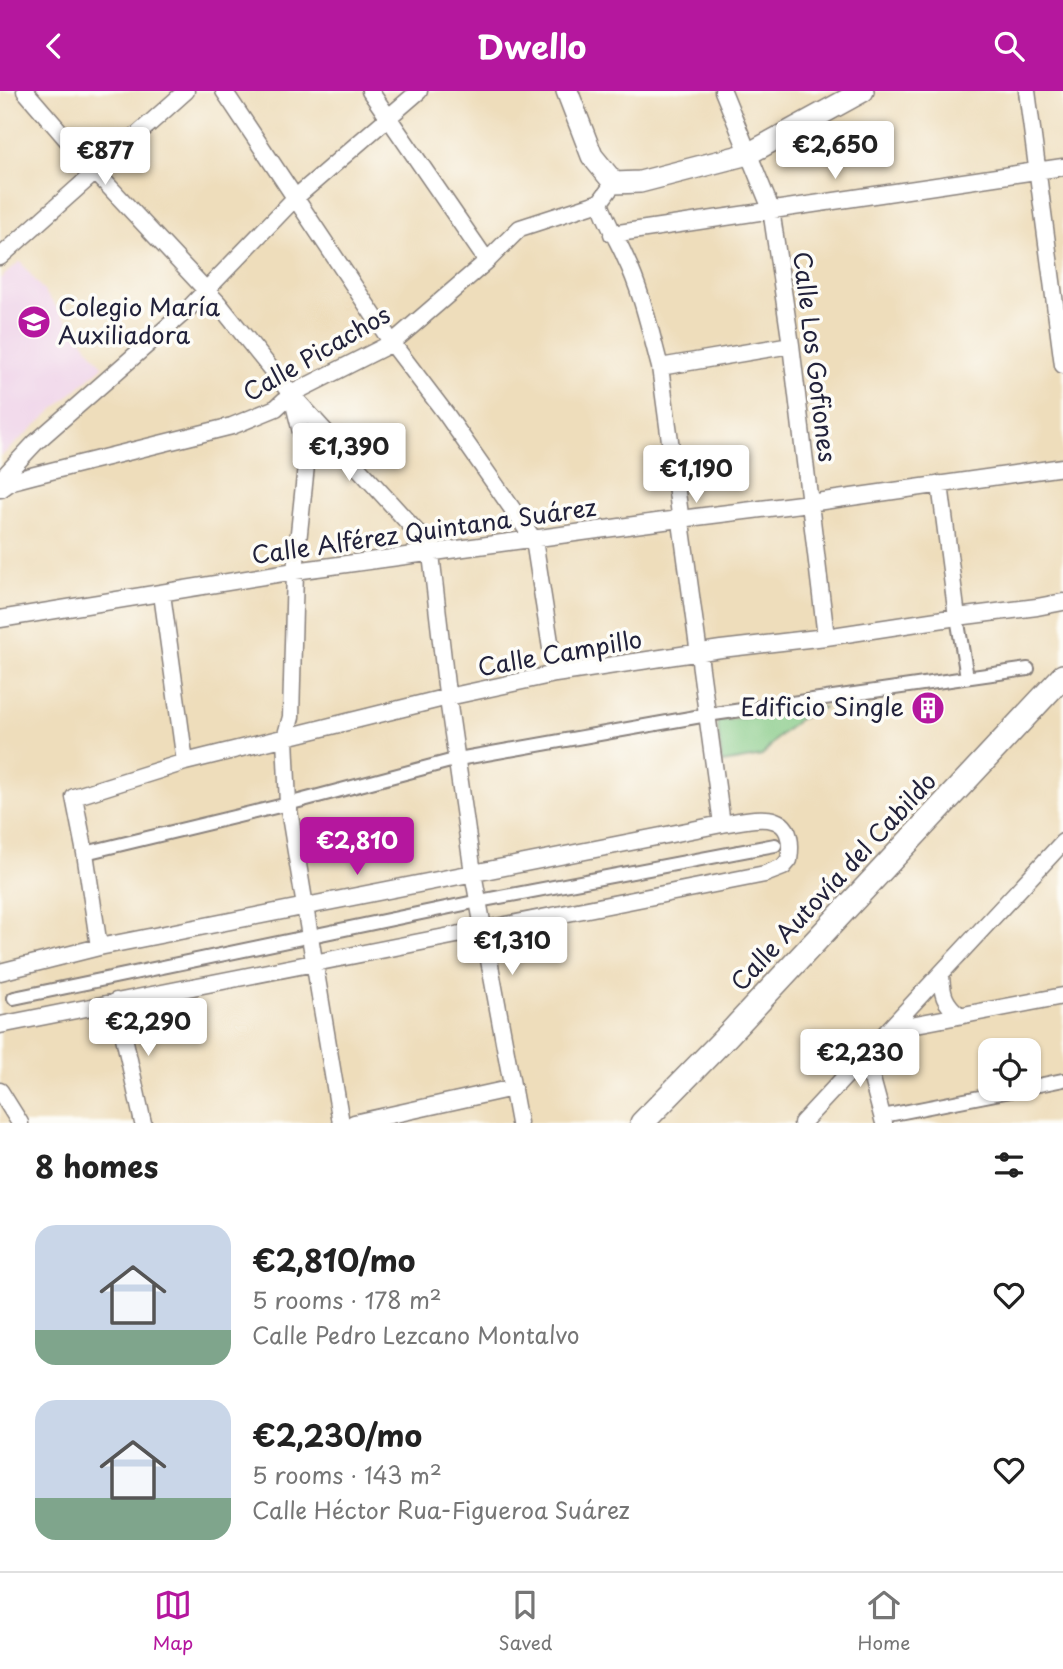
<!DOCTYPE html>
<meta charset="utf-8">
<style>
body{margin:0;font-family:"Playpen Sans",sans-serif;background:#f6f6f6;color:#222;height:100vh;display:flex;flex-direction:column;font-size:26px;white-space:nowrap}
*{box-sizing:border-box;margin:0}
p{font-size:23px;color:#767676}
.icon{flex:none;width:38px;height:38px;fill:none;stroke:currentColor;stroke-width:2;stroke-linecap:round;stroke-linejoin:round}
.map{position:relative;height:1032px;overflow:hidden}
.sheet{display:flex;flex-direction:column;background:#fff;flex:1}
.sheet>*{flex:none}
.controls{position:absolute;left:978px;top:947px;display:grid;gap:14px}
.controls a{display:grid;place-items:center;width:63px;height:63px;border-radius:14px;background:#fff;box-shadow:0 2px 5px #0004;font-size:35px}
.price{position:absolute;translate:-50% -60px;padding:0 16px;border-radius:7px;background:#fff;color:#222;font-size:23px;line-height:46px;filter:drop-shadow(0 2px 4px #0008)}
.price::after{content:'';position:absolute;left:50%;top:42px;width:21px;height:16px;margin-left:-10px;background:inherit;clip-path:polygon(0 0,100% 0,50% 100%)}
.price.on{background:#b5179e;color:#fff}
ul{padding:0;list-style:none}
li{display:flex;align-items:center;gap:21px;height:175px;padding:0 35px}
li span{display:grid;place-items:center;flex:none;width:196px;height:140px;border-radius:21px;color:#555}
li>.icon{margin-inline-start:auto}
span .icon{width:84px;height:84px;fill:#fffc;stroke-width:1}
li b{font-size:30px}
h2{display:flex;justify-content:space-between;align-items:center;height:84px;padding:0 35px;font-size:30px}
header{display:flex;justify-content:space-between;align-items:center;height:91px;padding:0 35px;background:#b5179e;color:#fff;font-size:32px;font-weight:700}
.tab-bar{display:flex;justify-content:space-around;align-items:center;height:98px;border-top:2px solid #e0e0e0;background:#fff;font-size:19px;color:#767676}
.tab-bar a{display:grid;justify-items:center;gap:4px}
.tab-bar .on{color:#b5179e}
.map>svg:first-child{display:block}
</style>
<header><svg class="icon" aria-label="back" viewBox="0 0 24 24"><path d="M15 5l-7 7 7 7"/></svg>Dwello<svg class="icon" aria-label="search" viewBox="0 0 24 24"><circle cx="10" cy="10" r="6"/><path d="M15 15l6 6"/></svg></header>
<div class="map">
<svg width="1063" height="1032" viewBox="0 0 1063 1032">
<rect width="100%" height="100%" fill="#fdfcf7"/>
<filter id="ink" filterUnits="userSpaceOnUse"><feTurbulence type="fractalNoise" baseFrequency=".0143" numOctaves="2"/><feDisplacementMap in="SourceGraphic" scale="14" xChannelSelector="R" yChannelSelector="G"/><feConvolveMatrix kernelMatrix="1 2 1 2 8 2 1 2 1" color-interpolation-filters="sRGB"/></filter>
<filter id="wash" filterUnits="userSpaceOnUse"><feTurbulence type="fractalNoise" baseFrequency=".00686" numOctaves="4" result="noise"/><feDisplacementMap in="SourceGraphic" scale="28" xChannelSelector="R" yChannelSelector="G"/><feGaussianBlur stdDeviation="1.57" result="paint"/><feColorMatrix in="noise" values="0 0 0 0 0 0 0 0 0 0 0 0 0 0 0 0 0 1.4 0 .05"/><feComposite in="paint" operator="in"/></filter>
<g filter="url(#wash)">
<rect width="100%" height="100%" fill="#edb"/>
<path fill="#eed0e8" d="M 20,170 L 103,275 L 0,366 L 0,188 Z"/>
<path fill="#83c984" stroke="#527660" stroke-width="2" d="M 825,616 L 799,628 L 778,646 L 762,665 L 722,672 L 717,630 Z"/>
</g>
<g filter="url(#ink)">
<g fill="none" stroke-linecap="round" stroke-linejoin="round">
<defs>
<path id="pedestrian" d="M 957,526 L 967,586
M 85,762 L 288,713 L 458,668 L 707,624 L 1028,578
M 14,907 L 479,810 L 775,754
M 1029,996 L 1063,989
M 883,1025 L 1021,998"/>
<path id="minor" d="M 25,0 L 88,73 L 218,212 L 291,303 L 425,450 L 431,463 L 446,594 L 473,782 L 519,1032
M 224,0 L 392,252 L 446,323 L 534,449 L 555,583
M 370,0 L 487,170
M 723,0 L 771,118 L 791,254 L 826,546
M 1027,0 L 1063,274
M 600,111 C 606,132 617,147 625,166 C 642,201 650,239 660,276 L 722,733
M 612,143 L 1063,76
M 0,166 L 186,0
M 660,276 L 791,254
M 292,305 L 307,365 L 295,480 L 291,626 L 285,647 L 288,713 L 341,1032
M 940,393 L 957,526
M 1,397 L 5,384 L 35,352 L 189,217 L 295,107 L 419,0
M 1,398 L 12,390 L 35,384 L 232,335 L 276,317 L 291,303 L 392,252 L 487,170 L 520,137 L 600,111 L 614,92
M 162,503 L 185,671
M 0,528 L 295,480 L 664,430 L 809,412 L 1063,376
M 99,856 L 85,762 L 74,706 L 185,671 L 448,606 L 555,583 L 721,558 L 826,546 L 957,526 L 1037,516 L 1063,511
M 0,881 L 99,856 L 722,733 C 758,727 797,716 789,769 L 783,776 L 765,783 L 0,934
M 941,884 C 942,903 944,912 959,924
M 116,910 L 143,1032
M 890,938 L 1063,905
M 858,973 L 872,988 L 884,1032
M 0,1000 L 20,1032
M 354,1032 L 513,997
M 802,1032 L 1063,751"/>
<path id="tertiary" d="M 567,0 L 592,65 L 614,92 L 640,91 L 748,63 L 863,0"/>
<path id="secondary" d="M 642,1032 L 728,944 L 1063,585"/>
</defs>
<use href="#pedestrian" stroke="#88807b" stroke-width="16"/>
<use href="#minor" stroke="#88807b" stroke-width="19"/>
<use href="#tertiary" stroke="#88807b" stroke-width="24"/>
<use href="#secondary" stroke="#88807b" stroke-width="26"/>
<use href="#pedestrian" stroke="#fff" stroke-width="12"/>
<use href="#minor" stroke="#fff" stroke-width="16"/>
<use href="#tertiary" stroke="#fff" stroke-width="21"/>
<use href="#secondary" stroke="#fff" stroke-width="23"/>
</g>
</g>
<defs>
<symbol id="school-disc" viewBox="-11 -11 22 22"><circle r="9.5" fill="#b5179e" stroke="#fdfcf7"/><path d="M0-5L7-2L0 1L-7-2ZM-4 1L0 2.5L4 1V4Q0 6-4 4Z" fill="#fff"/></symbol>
<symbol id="building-disc" viewBox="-11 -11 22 22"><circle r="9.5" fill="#b5179e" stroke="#fdfcf7"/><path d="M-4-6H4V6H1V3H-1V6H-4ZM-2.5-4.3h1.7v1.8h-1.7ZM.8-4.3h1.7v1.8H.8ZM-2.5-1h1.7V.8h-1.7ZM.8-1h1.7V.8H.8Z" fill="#fff"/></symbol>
</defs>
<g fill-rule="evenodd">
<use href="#school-disc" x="15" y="212" width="38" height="38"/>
<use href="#building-disc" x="909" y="598" width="38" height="38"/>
</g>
<g text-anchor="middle" stroke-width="7" stroke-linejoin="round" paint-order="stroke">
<g font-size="24" fill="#22223b" stroke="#fdfcf7" text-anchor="start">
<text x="58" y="225">Colegio María<tspan x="58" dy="28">Auxiliadora</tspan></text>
<text x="904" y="625" text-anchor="end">Edificio Single</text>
</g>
<g font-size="24" fill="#22223b" stroke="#fdfcf7">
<text transform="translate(317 263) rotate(-30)" y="8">Calle Picachos</text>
<text transform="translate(814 266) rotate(83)" y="8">Calle Los Gofiones</text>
<text transform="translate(424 441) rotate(-8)" y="8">Calle Alférez Quintana Suárez</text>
<text transform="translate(560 563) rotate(-10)" y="8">Calle Campillo</text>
<text transform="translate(834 791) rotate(-47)" y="8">Calle Autovía del Cabildo</text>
</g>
</g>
</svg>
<div class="controls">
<a><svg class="icon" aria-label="locate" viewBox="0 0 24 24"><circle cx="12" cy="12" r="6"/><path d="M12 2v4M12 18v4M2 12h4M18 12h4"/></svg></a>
</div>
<b class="price" style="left:835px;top:90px">€2,650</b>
<b class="price" style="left:105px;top:96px">€877</b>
<b class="price" style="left:349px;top:392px">€1,390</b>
<b class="price" style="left:696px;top:414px">€1,190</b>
<b class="price on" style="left:357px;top:786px">€2,810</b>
<b class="price" style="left:512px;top:886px">€1,310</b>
<b class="price" style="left:148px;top:967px">€2,290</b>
<b class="price" style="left:860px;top:998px">€2,230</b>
</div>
<section class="sheet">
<h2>8 homes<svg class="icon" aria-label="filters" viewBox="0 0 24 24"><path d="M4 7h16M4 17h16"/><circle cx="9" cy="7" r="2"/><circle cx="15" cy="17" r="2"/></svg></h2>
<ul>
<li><span style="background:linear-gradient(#c9d6e8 75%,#7fa58c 0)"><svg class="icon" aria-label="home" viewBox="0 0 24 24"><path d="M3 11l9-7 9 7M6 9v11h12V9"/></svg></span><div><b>€2,810/mo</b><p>5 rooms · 178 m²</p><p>Calle Pedro Lezcano Montalvo</p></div><svg class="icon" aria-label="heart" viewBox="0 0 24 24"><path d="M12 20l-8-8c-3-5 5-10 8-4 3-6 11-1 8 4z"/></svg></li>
<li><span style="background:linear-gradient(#c9d6e8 70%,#7fa58c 0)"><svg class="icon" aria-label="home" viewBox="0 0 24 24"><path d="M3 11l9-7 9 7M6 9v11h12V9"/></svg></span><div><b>€2,230/mo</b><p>5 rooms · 143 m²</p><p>Calle Héctor Rua-Figueroa Suárez</p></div><svg class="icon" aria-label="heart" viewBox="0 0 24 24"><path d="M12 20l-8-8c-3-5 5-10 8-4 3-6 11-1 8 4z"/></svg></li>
</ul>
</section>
<nav class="tab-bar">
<a class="on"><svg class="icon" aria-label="map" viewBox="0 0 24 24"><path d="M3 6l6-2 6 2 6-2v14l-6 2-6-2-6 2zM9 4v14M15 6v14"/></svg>Map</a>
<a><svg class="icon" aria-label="saved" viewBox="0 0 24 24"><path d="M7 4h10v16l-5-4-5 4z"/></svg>Saved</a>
<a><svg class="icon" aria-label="home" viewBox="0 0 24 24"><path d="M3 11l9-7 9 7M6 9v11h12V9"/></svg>Home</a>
</nav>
